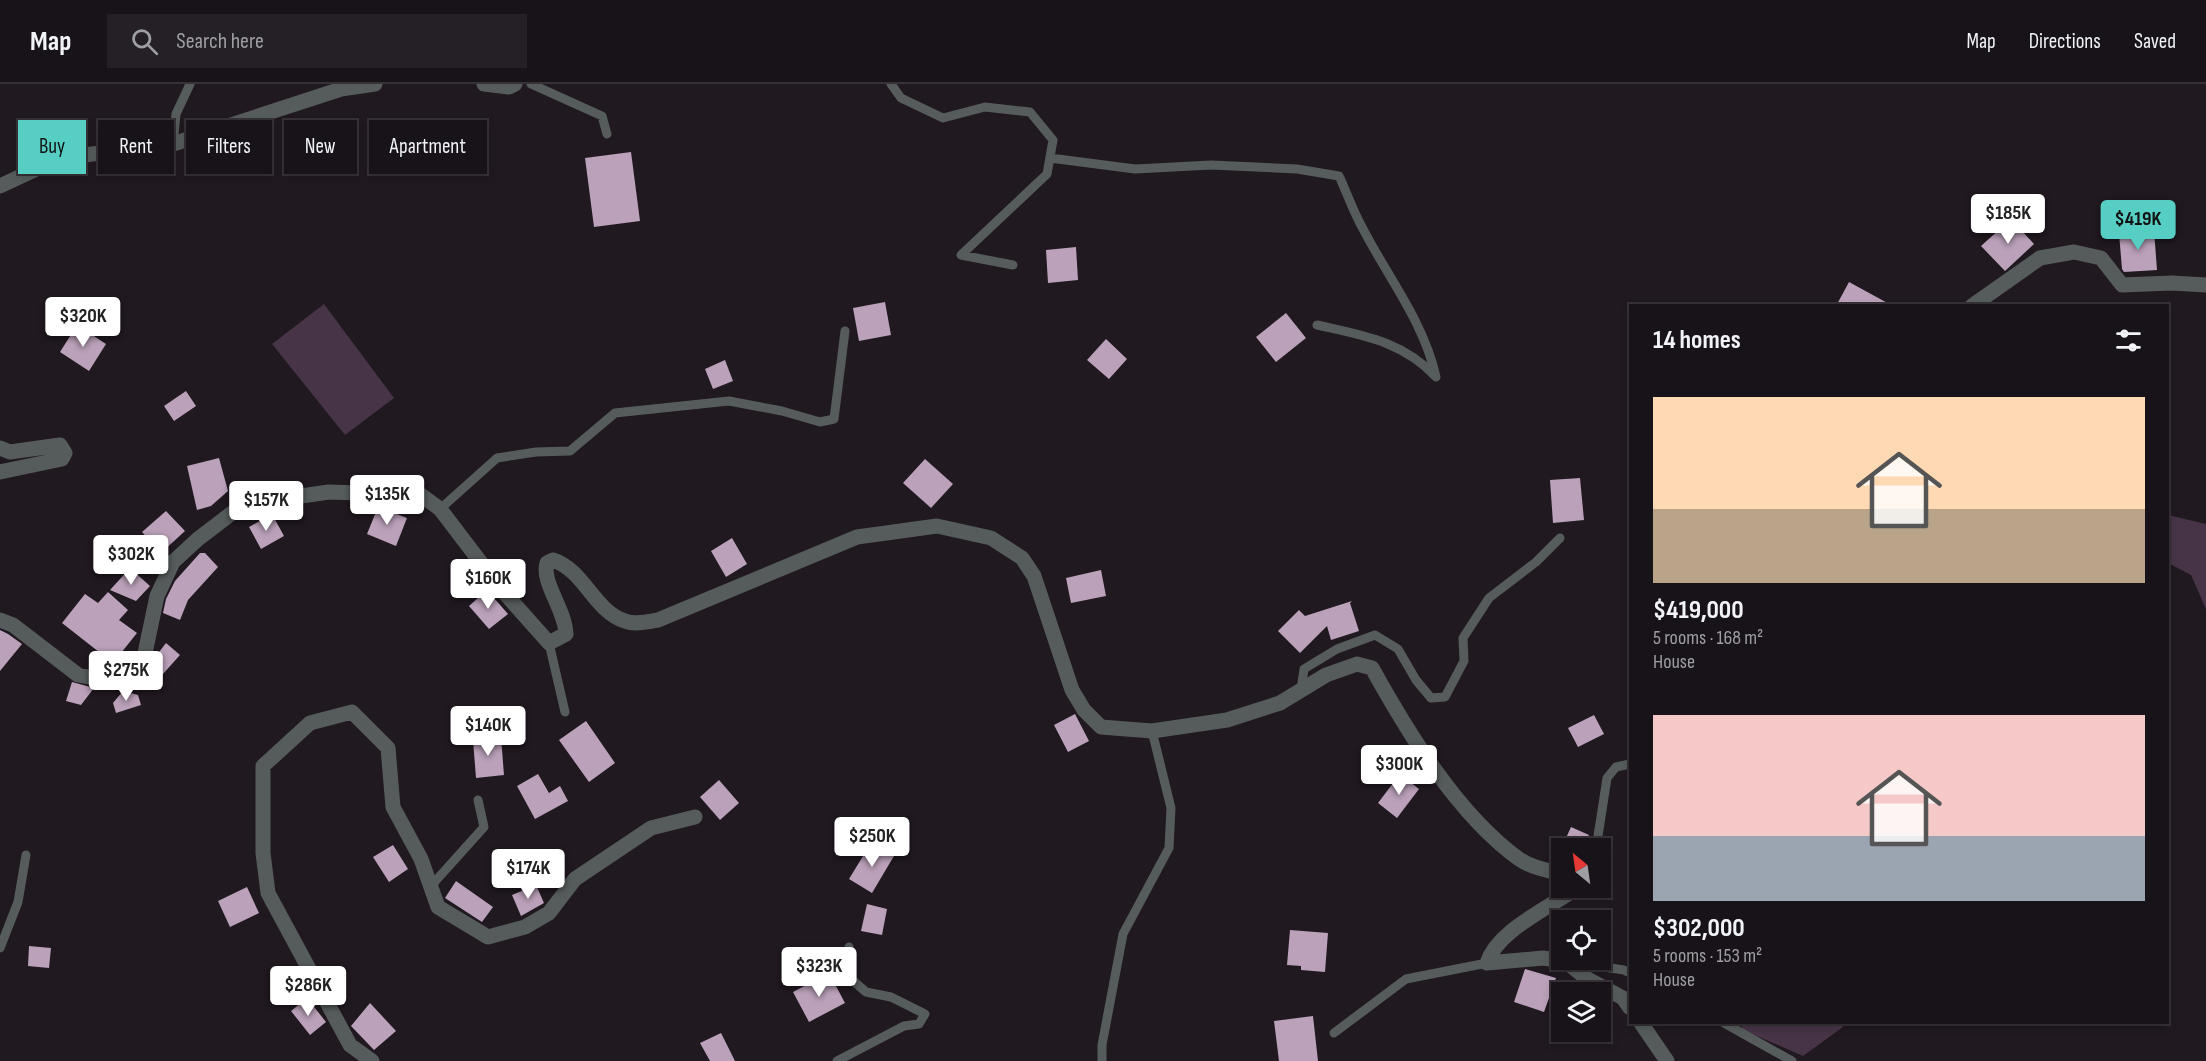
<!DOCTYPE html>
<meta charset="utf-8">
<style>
body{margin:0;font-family:"Sofia Sans Condensed",sans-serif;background:#252025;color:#f1f3f6;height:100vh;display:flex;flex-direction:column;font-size:22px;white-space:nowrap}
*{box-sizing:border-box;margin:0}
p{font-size:20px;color:#9f9ea2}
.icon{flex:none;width:33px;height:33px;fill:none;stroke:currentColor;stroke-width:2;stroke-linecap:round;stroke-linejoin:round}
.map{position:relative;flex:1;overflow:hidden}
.details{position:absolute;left:1629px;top:220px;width:540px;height:720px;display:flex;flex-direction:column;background:#181318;border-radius:0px;box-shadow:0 3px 9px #0003,0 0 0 2px #363237}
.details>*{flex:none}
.top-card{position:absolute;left:18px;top:36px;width:570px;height:54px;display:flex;gap:12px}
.needle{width:39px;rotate:331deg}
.buttons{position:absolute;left:1551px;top:754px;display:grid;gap:12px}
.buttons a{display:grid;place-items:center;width:60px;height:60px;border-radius:0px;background:#181318;box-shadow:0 3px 9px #0003,0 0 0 2px #363237;font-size:30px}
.price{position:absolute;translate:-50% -51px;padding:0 14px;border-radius:6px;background:#fff;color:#222;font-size:20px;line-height:39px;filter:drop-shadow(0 2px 3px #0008)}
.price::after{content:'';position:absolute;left:50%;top:36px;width:18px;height:14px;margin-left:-9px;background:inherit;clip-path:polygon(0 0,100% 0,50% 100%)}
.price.active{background:#56cec3;color:#111}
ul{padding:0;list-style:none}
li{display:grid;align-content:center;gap:12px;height:318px;padding:0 24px}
li span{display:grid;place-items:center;height:186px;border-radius:0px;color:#555}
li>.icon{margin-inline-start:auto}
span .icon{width:108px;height:108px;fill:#fffc;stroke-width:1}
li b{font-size:26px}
h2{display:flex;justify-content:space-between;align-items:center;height:72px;padding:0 24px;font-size:26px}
.chip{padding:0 21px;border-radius:0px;background:#181318;box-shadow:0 3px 9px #0003,0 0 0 2px #363237;font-size:21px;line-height:54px}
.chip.active{background:#56cec3;color:#111}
header{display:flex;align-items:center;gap:36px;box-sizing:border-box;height:84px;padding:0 30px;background:#181318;border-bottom:2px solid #363237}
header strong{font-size:28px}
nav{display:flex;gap:33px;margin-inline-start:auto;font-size:21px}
.search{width:420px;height:54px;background:#252025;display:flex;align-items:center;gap:15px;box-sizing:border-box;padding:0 21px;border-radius:0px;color:#9f9ea2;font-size:22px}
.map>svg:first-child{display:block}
</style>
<header>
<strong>Map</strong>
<div class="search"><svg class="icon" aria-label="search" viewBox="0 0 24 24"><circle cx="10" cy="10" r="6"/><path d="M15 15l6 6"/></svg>Search here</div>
<nav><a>Map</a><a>Directions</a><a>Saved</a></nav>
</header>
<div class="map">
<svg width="2206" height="977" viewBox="0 0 2206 977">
<rect width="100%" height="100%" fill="#201920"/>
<path fill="#473447" d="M 324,220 L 394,314 L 345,351 L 272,260 Z
M 2168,431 L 2206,440 L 2206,525 L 2191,491 L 2168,479 Z
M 1743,939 L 1841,939 L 1843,943 L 1803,972 L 1741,945 Z"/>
<path fill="#bba1ba" d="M 631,68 L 640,137 L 594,143 L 585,74 Z
M 2011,135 L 2034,160 L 2005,187 L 1981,162 Z
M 2154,146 L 2157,186 L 2124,188 L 2122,185 L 2119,149 Z
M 1076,163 L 1078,196 L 1048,199 L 1046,166 Z
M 1849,198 L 1893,222 L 1836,222 Z
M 885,218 L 891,251 L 859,257 L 853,224 Z
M 1286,229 L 1306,254 L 1276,278 L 1256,253 Z
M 77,241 L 106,260 L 89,287 L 60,268 Z
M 1106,255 L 1127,275 L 1109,295 L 1087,276 Z
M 725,276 L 733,297 L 713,305 L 705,285 Z
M 186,307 L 196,322 L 174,337 L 164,322 Z
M 219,374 L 228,407 L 211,422 L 197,426 L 187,382 Z
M 925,375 L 953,400 L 931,424 L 903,399 Z
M 1580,394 L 1584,436 L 1553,439 L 1550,396 Z
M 378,423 L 407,434 L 396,462 L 367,450 Z
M 166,427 L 185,447 L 161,469 L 142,448 Z
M 272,430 L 284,452 L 261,465 L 249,443 Z
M 732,454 L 747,480 L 726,493 L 711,467 Z
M 200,469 L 205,469 L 218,483 L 188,516 L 180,536 L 163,529 L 166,515 L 175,497 Z
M 130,484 L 150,502 L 136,517 L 110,506 Z
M 1101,486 L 1106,512 L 1071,519 L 1066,494 Z
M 487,506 L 508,530 L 489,545 L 469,522 Z
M 108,508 L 128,526 L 119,536 L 137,549 L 113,579 L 62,539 L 85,510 L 98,519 Z
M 1352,517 L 1350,519 L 1359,547 L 1331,556 L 1327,542 L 1300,569 L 1278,547 L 1299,526 L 1305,532 Z
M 0,546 L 8,550 L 22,560 L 0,587 Z
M 166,559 L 180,571 L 154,600 L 142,590 Z
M 72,598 L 94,604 L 81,621 L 66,617 Z
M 123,607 L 138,611 L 141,621 L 116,629 L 113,619 Z
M 1075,630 L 1089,657 L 1068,668 L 1054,641 Z
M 1594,631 L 1604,650 L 1578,663 L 1568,644 Z
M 586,637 L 615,679 L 589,698 L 559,656 Z
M 501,653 L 504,691 L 476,694 L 473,656 Z
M 538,690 L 549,709 L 560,702 L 568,717 L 535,735 L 517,702 Z
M 1400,690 L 1419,705 L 1397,734 L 1378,719 Z
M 719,696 L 739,719 L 720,736 L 700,713 Z
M 1571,743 L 1589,751 L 1582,765 L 1561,765 Z
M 871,759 L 894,772 L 872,809 L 849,795 Z
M 393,761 L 408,785 L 389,798 L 373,773 Z
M 456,797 L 493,823 L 482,838 L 445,814 Z
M 536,801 L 544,819 L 521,832 L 512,811 Z
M 247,803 L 259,829 L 230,843 L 218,817 Z
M 867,820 L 887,825 L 882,851 L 861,847 Z
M 1290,846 L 1328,849 L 1325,888 L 1301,886 L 1301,882 L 1287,881 Z
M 29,862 L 51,864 L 49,884 L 28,882 Z
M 1525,885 L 1556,894 L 1544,928 L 1514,918 Z
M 829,889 L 845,919 L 809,938 L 793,908 Z
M 307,914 L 326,938 L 310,951 L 291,927 Z
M 370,919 L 396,947 L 374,966 L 351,942 Z
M 1313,932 L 1318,977 L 1279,977 L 1274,937 Z
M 721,949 L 735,977 L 710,977 L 700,959 Z"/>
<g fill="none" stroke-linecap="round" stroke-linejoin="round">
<path stroke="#565c5b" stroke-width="9" d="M 531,0 L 602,32 L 607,50
M 891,0 L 901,14 L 943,34 L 985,23 L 1030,28 L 1053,56 L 1047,90 L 961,171 L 1013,181
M 173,60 L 176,30 L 190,0
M 1050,74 L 1135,85 L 1211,81 L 1297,85 L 1339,92 C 1347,109 1353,127 1362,143 C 1387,192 1424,238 1436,293 C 1403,257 1361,251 1317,241
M 440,425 L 497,374 L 536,368 L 570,367 L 615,329 L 729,317 L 782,327 L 820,338 L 834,335 L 845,247
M 549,559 L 565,628
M 1301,606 L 1304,585 L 1337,565 L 1375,551 L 1398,565 L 1416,596 L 1431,614 L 1445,613 L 1464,577 L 1463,554 L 1489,514 L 1536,478 L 1560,454
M 1596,765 L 1607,694 L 1616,683 L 1630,680
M 431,802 L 484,743 L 478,716
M 0,864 L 18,818 L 26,771
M 1570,878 L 1624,886 L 1630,889
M 1724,939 L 1792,977
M 1334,949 L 1406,895 L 1487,879
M 837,977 L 904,942 L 919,940 L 925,930 L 891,913 L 866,908 L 850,894 L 849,863
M 1102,977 L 1102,961 L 1123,850 L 1169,764 L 1171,724 L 1152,647"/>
<path stroke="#565c5b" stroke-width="15" d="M 484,0 L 509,3 L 515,0
M 0,102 L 60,74 L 173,60 L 341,5 L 375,0
M 1972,222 L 2040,174 L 2074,168 L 2101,174 L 2122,201 L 2172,199 L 2206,201
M 0,364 L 10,368 L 60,361 L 65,369 L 62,375 L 0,388
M 0,536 L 13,541 L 78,591 L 105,596 L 127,591 L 144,574 L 157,512 L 173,478 L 198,455 L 232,429 L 259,418 L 329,408 L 421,411 L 440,425 L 501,505 L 549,559 L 566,550 C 565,525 541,498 547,479 L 553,476 C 584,486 594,527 625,537 C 635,541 647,538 658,536 L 857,453 L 937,442 L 991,454 L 1022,474 L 1034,492 L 1072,606 L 1084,626 L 1101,643 L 1152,647 L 1227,636 L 1280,619 L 1326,591 L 1357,580 L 1372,584 C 1408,649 1458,731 1519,775 C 1532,784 1547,786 1562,790
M 1571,804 L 1569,809 C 1543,827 1497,848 1487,879 L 1543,874 L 1565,877 L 1586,894 L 1623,914 L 1630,924
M 1641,939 L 1667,977
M 372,977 L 350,961 L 268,809 L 263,769 L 263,682 L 310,639 L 352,628 L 388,664 L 393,723 L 421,775 L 438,823 L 488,853 L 525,843 L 549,829 L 575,795 L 651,744 L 695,733"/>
</g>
</svg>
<div class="buttons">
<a><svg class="needle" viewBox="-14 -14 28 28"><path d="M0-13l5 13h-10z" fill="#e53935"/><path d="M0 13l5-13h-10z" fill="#9f9ea2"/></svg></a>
<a><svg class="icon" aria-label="locate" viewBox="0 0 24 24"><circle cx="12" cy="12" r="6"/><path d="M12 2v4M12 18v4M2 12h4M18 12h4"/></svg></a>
<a><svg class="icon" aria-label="layers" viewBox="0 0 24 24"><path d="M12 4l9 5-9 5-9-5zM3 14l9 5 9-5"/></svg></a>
</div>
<b class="price" style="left:2008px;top:161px">$185K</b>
<b class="price active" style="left:2138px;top:167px">$419K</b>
<b class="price" style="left:83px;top:264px">$320K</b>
<b class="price" style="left:387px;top:442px">$135K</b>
<b class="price" style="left:266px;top:448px">$157K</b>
<b class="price" style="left:131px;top:502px">$302K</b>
<b class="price" style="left:488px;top:526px">$160K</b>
<b class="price" style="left:126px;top:618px">$275K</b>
<b class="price" style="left:488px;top:673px">$140K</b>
<b class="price" style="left:1399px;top:712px">$300K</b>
<b class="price" style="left:872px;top:784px">$250K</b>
<b class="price" style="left:528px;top:816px">$174K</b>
<b class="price" style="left:819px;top:914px">$323K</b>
<b class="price" style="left:308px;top:933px">$286K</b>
<div class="top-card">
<a class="chip active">Buy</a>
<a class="chip">Rent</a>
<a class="chip">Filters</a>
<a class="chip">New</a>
<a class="chip">Apartment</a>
</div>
<section class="details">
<h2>14 homes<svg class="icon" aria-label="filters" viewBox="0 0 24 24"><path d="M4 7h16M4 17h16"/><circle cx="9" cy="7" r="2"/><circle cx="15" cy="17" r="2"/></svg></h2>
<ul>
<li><span style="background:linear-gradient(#ffd9b3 60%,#b9a48a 0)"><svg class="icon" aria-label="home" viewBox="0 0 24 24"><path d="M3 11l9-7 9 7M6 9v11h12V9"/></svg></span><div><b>$419,000</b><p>5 rooms · 168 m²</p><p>House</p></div></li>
<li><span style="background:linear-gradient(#f6c9c9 65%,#9aa5b1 0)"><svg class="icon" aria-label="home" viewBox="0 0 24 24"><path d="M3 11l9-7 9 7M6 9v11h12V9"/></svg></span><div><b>$302,000</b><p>5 rooms · 153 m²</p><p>House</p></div></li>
</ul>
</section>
</div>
